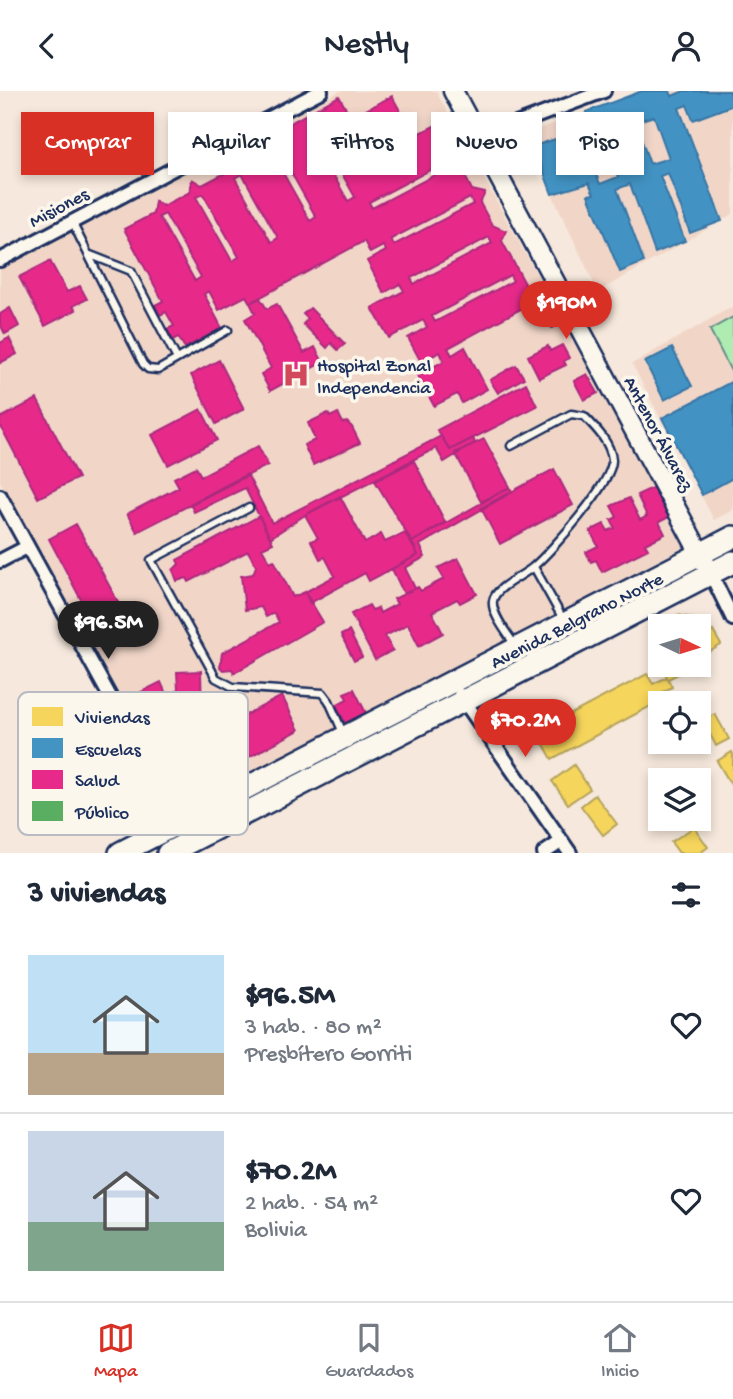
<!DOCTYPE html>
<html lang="es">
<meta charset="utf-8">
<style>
body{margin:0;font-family:"Gochi Hand",sans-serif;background:#f2f2f3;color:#1f2937;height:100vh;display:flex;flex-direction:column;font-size:26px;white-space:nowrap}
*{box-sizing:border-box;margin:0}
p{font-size:23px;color:#747a83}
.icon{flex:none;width:38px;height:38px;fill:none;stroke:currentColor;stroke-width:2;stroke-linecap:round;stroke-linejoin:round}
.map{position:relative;height:762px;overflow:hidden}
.sheet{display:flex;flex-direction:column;background:#fff;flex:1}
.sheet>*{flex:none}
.banner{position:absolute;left:21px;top:21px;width:691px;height:63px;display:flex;gap:14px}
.needle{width:46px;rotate:94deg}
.controls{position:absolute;left:648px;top:523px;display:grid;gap:14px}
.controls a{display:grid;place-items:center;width:63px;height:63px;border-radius:0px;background:#fff;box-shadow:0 4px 10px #0003;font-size:35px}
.price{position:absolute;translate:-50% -60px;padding:0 16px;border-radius:24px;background:#d93025;color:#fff;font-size:23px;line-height:46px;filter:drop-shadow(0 2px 4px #0008)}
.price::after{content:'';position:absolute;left:50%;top:42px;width:21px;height:16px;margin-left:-10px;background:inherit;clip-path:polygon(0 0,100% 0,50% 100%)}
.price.active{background:#222;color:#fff}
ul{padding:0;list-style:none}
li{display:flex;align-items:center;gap:21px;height:175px;padding:0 28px}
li+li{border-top:2px solid #e0e1e3}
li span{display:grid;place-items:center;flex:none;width:196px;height:140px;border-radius:0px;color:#555}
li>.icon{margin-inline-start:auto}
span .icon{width:84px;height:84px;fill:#fffc;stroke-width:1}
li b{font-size:30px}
h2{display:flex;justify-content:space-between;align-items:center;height:84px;padding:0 28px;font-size:30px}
.chip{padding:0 24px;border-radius:0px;background:#fff;box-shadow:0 4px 10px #0003;font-size:24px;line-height:63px}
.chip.active{background:#d93025;color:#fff}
header{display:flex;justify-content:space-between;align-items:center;height:91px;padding:0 28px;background:#fff;font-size:32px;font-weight:600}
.menu{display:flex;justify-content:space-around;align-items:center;height:98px;border-top:2px solid #e0e1e3;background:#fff;font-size:19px;color:#747a83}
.menu a{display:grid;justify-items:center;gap:4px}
.menu .active{color:#d93025}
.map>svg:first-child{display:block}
</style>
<header><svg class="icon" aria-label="back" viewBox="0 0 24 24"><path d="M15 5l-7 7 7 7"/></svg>Nestly<svg class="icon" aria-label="person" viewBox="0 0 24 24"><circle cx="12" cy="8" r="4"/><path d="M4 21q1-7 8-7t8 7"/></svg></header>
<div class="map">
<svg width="733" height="762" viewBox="0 0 733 762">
<rect width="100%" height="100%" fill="#f6e8dc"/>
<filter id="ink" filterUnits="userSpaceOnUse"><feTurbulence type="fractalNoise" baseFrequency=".0143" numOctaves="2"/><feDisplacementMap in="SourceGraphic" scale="14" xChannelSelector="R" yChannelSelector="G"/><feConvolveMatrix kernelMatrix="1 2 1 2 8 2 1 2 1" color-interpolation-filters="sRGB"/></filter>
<g filter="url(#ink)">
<path fill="#f1d6c8" d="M 340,0 L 436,0 L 686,455 L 180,722 L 0,390 L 0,177 Z
M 642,0 L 733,0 L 733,123 L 598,201 L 553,105 L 528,42 Z
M 733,215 L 733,419 L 714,429 L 632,273 Z"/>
<path fill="#aeecb2" stroke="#648e88" stroke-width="2" d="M 733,226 L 733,284 L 710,239 Z"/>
<path fill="#f6d55c" stroke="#b4a35d" stroke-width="2" d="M 678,524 L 692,527 L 690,536 L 676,536 Z
M 713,540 L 721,554 L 702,565 L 698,549 Z
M 665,574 L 675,574 L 680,582 L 668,588 L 672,596 L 657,604 L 660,610 L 552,668 L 537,641 L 647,583 L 653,593 L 667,586 L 661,576 Z
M 715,623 L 729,648 L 716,655 L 703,629 Z
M 732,661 L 733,663 L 733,697 L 717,670 Z
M 574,674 L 590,698 L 568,713 L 552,690 Z
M 595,704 L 617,733 L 603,744 L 581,715 Z
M 694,736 L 708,756 L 700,762 L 679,762 L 671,751 Z"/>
<path fill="#4393c3" stroke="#3775a5" stroke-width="2" fill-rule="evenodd" d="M 642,0 L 670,0 L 672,5 L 684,0 L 730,0 L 733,14 L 693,29 L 687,14 L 679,17 L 722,130 L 690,142 L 668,82 L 660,85 L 685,150 L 655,162 L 630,93 L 617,98 L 644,171 L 620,181 L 588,104 L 594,103 L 589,92 L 552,103 L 534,55 L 571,43 L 569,37 L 589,30 L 586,21 ZM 654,25 L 669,67 L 650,73 L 635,31 ZM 602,43 L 618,86 L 600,93 L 583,51 Z
M 672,257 L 692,295 L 664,309 L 645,271 Z
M 733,290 L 733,387 L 702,404 L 662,327 Z"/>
<path fill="#e7298a" stroke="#aa2b7d" stroke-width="2" fill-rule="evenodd" d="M 339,5 L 351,27 L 392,5 L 414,45 L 438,33 L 453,60 L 464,64 L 460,75 L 472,99 L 485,102 L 480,112 L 492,134 L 506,140 L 502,150 L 529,200 L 524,202 L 530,213 L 448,257 L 452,264 L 465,256 L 487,298 L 462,312 L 457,303 L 434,315 L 417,284 L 444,270 L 440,261 L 421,271 L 408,247 L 427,236 L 423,229 L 389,247 L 372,217 L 404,200 L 400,193 L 384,202 L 367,170 L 386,160 L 383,155 L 370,162 L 364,150 L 250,212 L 246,205 L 219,219 L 209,200 L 204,203 L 222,237 L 185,257 L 178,246 L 173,249 L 167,238 L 174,235 L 166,221 L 160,224 L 155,214 L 163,210 L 124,138 L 153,123 L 155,110 L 163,115 L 190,101 L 192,88 L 202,94 L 229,80 L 230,66 L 240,72 L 267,58 L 261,48 ZM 319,42 L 355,106 L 348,110 L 312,46 ZM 280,62 L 316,126 L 310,130 L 274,66 ZM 447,70 L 450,76 L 372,117 L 369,111 ZM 242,83 L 278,147 L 271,151 L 235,87 ZM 203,103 L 239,166 L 232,170 L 196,106 ZM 470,107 L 473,113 L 394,154 L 391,148 ZM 165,123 L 201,186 L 195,190 L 159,126 ZM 489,146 L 492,152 L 414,193 L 411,187 ZM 510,184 L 513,190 L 435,231 L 432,225 Z
M 50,170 L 67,201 L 80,195 L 87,208 L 73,215 L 76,219 L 45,235 L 19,186 Z
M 260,207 L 267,218 L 277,213 L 304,262 L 315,256 L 323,271 L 270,300 L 261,283 L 271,277 L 245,228 L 255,222 L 250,212 Z
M 10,217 L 19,235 L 5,243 L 0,233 L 0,223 Z
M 310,217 L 345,253 L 338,259 L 331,252 L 327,257 L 303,233 L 308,228 L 303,223 Z
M 553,224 L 558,234 L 552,237 L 546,228 Z
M 9,247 L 17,263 L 0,272 L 0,252 Z
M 562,254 L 569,267 L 564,270 L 566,274 L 539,287 L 528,265 L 548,255 L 550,260 Z
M 219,269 L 244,318 L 216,333 L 191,284 Z
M 516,274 L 524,287 L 498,302 L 490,289 Z
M 587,283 L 598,302 L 584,309 L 574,290 Z
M 526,292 L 537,315 L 450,359 L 437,339 Z
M 37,308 L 78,387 L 38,407 L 0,334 L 0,327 Z
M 201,318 L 217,349 L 168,374 L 152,344 Z
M 328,322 L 330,326 L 338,322 L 343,332 L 347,331 L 352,336 L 360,352 L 313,374 L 304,354 L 315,349 L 308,332 Z
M 441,345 L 450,359 L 473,347 L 475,352 L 444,371 L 436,357 L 305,424 L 270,447 L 245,397 L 194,421 L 190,413 L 247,383 L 272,432 Z
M 484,348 L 510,396 L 481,411 L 455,362 Z
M 258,355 L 268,374 L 137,441 L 127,423 L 179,396 L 174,387 L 196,376 L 201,385 Z
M 414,370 L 445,431 L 412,451 L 375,390 Z
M 554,378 L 573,414 L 500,453 L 481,417 Z
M 510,396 L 512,401 L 420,454 L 425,466 L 405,477 L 415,497 L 404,503 L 392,478 L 418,464 L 412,451 Z
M 654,396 L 669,426 L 659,431 L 665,443 L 645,453 L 648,458 L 602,481 L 596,469 L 591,471 L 586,461 L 598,455 L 590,440 L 604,433 L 608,440 L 615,437 L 611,429 L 617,426 L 611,415 L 629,407 L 640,429 L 647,425 L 637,404 Z
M 340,405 L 365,452 L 381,443 L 385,451 L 405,442 L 418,464 L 369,490 L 365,482 L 310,512 L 305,501 L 335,485 L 325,466 L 320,468 L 311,450 L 318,447 L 305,424 Z
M 259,425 L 273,452 L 262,457 L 270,471 L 274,469 L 293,506 L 305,501 L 323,531 L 234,582 L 232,578 L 223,579 L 220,576 L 222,562 L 279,531 L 274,522 L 266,526 L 261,516 L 245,519 L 241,485 L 253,483 L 256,475 L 248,460 L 189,491 L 187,487 L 177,490 L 173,479 L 179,473 L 177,469 Z
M 76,433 L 118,511 L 90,526 L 49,448 Z
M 458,467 L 477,503 L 460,512 L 457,508 L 432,521 L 443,542 L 419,555 L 408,533 L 385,545 L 393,559 L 375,569 L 351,523 L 369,514 L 372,519 L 378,517 L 380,522 L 397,513 L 394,508 L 418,496 L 421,500 L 444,488 L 438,477 Z
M 349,540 L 362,566 L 354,570 L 341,544 Z
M 201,580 L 202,620 L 180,621 L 180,608 L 171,614 L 175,622 L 144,639 L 127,608 L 161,591 L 167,605 L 178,599 L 177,581 Z
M 354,598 L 366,622 L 345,632 L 336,614 L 347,608 L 344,602 Z
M 282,605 L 299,639 L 238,672 L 220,637 Z"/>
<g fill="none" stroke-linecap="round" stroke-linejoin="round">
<defs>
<path id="service" d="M 72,131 L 143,273 L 148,278 L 158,279 L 228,239
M 88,163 L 131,180 L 177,268
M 511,355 L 571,323 L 584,325 C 595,336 611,352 612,369 C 613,391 551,461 533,476 C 523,485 495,496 493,510 C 491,523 508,543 514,553
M 249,417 L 151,469 L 216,587 L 233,596 L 323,602 L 329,610 L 344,644
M 534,476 L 563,528"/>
<path id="minor" d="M 479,47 L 604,0
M 0,169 L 321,0
M 0,405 L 189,750
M 0,470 L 27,456
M 711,483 L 733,528
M 460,604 L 570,762
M 544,762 L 562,750"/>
<path id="secondary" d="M 453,0 L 711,483"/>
<path id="primary" d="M 120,762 L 733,446
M 168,762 L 733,471"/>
</defs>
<use href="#service" stroke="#1b2f5e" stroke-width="11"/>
<use href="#minor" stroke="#1b2f5e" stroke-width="18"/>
<use href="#secondary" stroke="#1b2f5e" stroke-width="23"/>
<use href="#primary" stroke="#1b2f5e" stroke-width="26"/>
<use href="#service" stroke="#fbf7ec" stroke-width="6"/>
<use href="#minor" stroke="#fbf7ec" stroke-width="12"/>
<use href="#secondary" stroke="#fbf7ec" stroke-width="18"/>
<use href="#primary" stroke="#fbf7ec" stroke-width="21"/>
</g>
</g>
<defs>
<symbol id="hospital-bare" viewBox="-9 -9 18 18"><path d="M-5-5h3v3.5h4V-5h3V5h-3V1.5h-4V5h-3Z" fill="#d1495b" stroke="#fbf7ec" stroke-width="2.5" paint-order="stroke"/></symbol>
</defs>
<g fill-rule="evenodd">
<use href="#hospital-bare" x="277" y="265" width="38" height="38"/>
</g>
<g text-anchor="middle" stroke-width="7" stroke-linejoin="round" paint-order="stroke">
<g font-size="19" fill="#1b2f5e" stroke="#fbf7ec">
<text transform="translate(58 115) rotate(-28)" y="7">Misiones</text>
<text transform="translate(660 342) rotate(62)" y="7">Antenor Álvarez</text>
<text transform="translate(576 528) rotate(-27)" y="7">Avenida Belgrano Norte</text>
</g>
<g font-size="19" fill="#1b2f5e" stroke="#fbf7ec" text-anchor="start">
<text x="317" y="280">Hospital Zonal<tspan x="317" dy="22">Independencia</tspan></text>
</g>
</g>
<rect x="18" y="601" width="230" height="143" rx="10" fill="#fbf7ec" stroke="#b8bbc1" stroke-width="2"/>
<rect x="32" y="616" width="31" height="19" fill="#f6d55c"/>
<rect x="32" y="647" width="31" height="20" fill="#4393c3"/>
<rect x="32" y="679" width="31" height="19" fill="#e7298a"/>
<rect x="32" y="710" width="31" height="20" fill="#5aae61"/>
<g font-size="19" fill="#1b2f5e">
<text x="75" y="632">Viviendas</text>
<text x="75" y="664">Escuelas</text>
<text x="75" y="695">Salud</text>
<text x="75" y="727">Público</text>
</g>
</svg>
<div class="controls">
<a><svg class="needle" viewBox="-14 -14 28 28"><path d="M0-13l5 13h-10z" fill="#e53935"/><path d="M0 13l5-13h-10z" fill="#747a83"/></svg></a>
<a><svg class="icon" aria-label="locate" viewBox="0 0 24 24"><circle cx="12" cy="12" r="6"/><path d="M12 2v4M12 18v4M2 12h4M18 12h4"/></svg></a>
<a><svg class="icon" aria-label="layers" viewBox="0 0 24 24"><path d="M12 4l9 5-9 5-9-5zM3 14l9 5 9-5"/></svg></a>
</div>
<b class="price" style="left:566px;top:250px">$190M</b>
<b class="price active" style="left:108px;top:570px">$96.5M</b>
<b class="price" style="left:525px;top:668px">$70.2M</b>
<div class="banner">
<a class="chip active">Comprar</a>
<a class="chip">Alquilar</a>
<a class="chip">Filtros</a>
<a class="chip">Nuevo</a>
<a class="chip">Piso</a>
</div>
</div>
<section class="sheet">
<h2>3 viviendas<svg class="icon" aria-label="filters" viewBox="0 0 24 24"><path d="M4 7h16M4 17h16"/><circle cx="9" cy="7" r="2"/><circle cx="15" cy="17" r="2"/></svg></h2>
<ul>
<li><span style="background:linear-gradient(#bfe0f5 70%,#b9a48a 0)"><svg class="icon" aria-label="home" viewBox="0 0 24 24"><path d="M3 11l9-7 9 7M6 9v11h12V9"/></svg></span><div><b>$96.5M</b><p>3 hab. · 80 m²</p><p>Presbítero Gorriti</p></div><svg class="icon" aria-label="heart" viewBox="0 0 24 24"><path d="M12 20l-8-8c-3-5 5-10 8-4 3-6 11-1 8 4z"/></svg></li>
<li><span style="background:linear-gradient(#c9d6e8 65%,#7fa58c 0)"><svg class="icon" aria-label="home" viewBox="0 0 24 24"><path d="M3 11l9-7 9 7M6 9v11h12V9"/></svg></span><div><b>$70.2M</b><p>2 hab. · 54 m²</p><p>Bolivia</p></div><svg class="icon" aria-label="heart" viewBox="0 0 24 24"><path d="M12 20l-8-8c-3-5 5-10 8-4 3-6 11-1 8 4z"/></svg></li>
</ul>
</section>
<nav class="menu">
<a class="active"><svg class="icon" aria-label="map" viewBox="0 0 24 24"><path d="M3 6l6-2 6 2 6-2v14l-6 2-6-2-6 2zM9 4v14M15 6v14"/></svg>Mapa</a>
<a><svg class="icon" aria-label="saved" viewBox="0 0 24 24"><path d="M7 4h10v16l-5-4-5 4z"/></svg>Guardados</a>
<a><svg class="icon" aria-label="home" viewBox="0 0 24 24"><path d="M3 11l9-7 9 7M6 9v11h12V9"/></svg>Inicio</a>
</nav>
